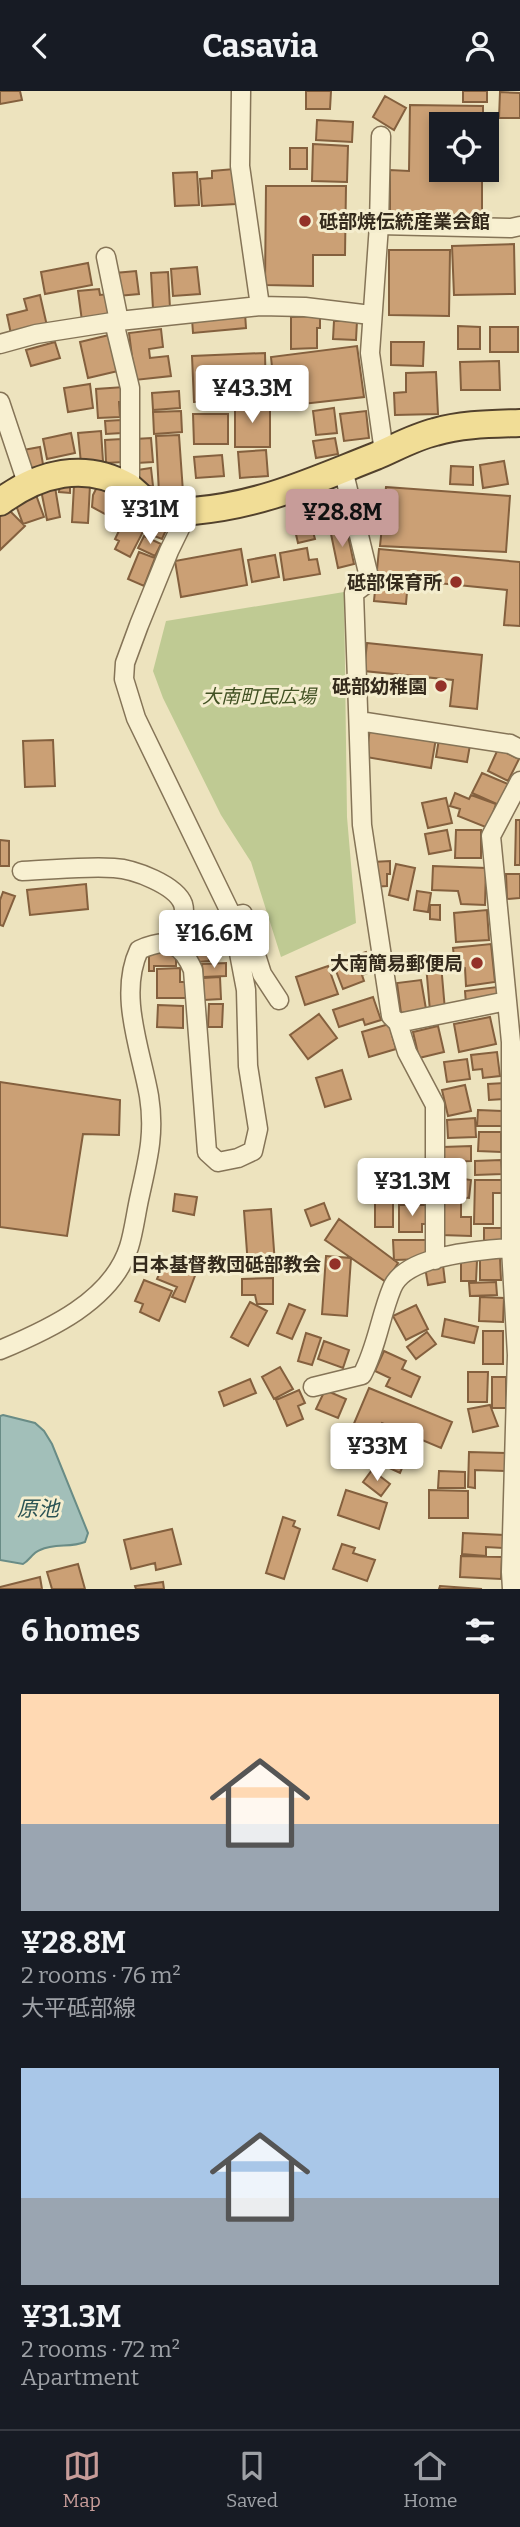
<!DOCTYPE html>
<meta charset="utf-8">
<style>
body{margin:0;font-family:Bitter,"Noto Sans JP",serif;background:#242831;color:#f1f3f6;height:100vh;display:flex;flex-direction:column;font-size:26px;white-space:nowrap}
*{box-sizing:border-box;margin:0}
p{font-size:23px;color:#9ea1a6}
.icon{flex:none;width:38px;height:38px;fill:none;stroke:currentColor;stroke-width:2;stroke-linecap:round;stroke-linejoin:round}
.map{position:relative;height:1498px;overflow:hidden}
.sheet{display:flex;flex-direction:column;background:#171b24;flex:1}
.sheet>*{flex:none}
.fabs{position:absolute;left:429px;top:21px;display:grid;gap:14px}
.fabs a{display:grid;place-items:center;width:70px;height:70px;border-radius:0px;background:#171b24;box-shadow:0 4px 10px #0003;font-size:35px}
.price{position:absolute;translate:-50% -60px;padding:0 16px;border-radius:7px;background:#fff;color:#222;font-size:23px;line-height:46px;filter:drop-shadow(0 2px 4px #0008)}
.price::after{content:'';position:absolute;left:50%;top:42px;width:21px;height:16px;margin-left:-10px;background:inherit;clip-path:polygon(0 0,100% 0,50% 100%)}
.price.on{background:#c79c99;color:#111}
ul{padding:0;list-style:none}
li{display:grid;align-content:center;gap:14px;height:371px;padding:0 21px}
li span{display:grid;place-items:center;height:217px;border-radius:0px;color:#555}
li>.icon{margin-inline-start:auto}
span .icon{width:126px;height:126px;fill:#fffc;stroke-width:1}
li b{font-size:30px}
h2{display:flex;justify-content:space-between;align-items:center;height:84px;padding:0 21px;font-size:30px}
header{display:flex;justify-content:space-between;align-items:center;height:91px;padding:0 21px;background:#171b24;font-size:32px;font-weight:700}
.tabs{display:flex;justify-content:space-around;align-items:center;height:98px;border-top:2px solid #363941;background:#171b24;font-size:19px;color:#9ea1a6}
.tabs a{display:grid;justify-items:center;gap:4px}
.tabs .on{color:#c79c99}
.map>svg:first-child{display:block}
</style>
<header><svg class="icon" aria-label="back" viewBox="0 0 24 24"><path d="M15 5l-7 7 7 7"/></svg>Casavia<svg class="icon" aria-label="person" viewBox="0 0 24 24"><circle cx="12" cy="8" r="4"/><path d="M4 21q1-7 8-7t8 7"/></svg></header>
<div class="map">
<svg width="520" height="1498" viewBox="0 0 520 1498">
<rect width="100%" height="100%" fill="#ede3be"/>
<path fill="#bfca93" d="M 344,501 L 347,726 L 356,832 L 281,866 L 251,771 L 221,724 L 163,607 L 153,580 L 166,530 Z"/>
<path fill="#a2bfb9" stroke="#698c86" stroke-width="2" d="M 3,1324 L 35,1332 L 44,1340 L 52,1353 L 88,1442 L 85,1451 C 70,1457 55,1452 40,1459 C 32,1462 30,1469 23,1473 L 0,1469 L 0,1325 Z"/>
<path fill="#cba075" stroke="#84603e" stroke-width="2" d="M 0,0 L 20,0 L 22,9 L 0,13 Z
M 306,0 L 331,0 L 330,18 L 306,18 Z
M 463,0 L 487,0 L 487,11 L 463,11 Z
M 500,1 L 520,2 L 520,27 L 499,27 Z
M 385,5 L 406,17 L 394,39 L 373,26 Z
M 410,14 L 483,15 L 483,33 L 441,33 L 441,79 L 482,79 L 482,124 L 390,123 L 390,79 L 409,80 Z
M 317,29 L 353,31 L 352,51 L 316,49 Z
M 313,53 L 348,55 L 347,91 L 312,90 Z
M 290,57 L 307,57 L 307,78 L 290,78 Z
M 234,78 L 236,113 L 202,115 L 200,88 L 212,87 L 212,80 Z
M 197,81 L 199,114 L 175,115 L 173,82 Z
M 266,95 L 346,95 L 345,164 L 313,164 L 313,195 L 265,194 Z
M 514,153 L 515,203 L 454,204 L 452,155 Z
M 389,159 L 450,159 L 449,225 L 389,224 Z
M 88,172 L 92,194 L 45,203 L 41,181 Z
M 197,176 L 200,203 L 173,205 L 171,178 Z
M 136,180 L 139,203 L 118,205 L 115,182 Z
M 168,181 L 170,217 L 153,218 L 151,182 Z
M 99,198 L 100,204 L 109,203 L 112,226 L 82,230 L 78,200 Z
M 40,204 L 47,235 L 11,243 L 7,224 L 27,219 L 24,208 Z
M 245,222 L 246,237 L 193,242 L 192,228 Z
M 320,225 L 320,237 L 317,237 L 317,257 L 291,258 L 291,226 Z
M 334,230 L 357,230 L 356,249 L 333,248 Z
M 458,235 L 480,236 L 480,258 L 458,258 Z
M 490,236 L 518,236 L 518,261 L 490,261 Z
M 161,238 L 163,256 L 149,258 L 150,267 L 168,265 L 171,285 L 135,289 L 129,242 Z
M 109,244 L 118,280 L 88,287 L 80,251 Z
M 55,251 L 60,267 L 31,275 L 26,259 Z
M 391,251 L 424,251 L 423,275 L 391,274 Z
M 357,255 L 364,306 L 276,316 L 271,266 Z
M 265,262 L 266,309 L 194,311 L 192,265 Z
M 499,270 L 500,299 L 461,299 L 460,271 Z
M 436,281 L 438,323 L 395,324 L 394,302 L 406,301 L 406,282 Z
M 90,293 L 93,317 L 68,321 L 64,297 Z
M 124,296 L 125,311 L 119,311 L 120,326 L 98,327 L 96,298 Z
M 179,300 L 180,317 L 153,319 L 152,302 Z
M 235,313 L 270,313 L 270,356 L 235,356 Z
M 334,317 L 337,342 L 316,344 L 313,320 Z
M 181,320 L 182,341 L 154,343 L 153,321 Z
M 366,320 L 369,347 L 344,350 L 340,323 Z
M 193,323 L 228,323 L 228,353 L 194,353 Z
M 121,329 L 122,342 L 106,343 L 105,330 Z
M 101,340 L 103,370 L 81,372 L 78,342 Z
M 71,342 L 75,362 L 47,368 L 43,348 Z
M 179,344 L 183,401 L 159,402 L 156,345 Z
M 151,347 L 153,371 L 137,372 L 135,348 Z
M 335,347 L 338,363 L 316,367 L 313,350 Z
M 122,348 L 123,371 L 106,372 L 105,349 Z
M 40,356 L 44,379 L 28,383 L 23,359 Z
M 266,359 L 268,385 L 240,387 L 238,361 Z
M 222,364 L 224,385 L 196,387 L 194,366 Z
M 504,370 L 508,393 L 483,397 L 480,374 Z
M 451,375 L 473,376 L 473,394 L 450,393 Z
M 151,377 L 153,395 L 139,397 L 137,379 Z
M 60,390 L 70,391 L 70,402 L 59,401 Z
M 74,394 L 90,394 L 88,432 L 72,431 Z
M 98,394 L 127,411 L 116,429 L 92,416 L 93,404 Z
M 55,396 L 60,426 L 47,429 L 41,399 Z
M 386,396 L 510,405 L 506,461 L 380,455 Z
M 35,401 L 44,426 L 23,433 L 14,409 Z
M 7,417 L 25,435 L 0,459 L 0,424 Z
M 130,417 L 150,427 L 130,466 L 115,458 L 119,450 L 115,448 Z
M 307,419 L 315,448 L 298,452 L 291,422 Z
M 155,421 L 171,428 L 162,448 L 146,442 Z
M 347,440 L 354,473 L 338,477 L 331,443 Z
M 144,445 L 161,453 L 155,465 L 138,457 Z
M 307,457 L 309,469 L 317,468 L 320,483 L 284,489 L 280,462 Z
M 241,458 L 247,494 L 181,506 L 175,470 Z
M 379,458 L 520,471 L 520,535 L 504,534 L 507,499 L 408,489 L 406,513 L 374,510 Z
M 139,461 L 155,467 L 144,495 L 128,488 Z
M 275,464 L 279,486 L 252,491 L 248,469 Z
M 367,552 L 482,564 L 477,618 L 450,615 L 453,589 L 364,580 Z
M 370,637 L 436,647 L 431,677 L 366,666 Z
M 439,648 L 470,654 L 467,671 L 436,666 Z
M 53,649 L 55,695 L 25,696 L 23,650 Z
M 498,658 L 519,668 L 508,690 L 488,680 Z
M 482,682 L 508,693 L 499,714 L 472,702 Z
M 455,702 L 469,708 L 471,704 L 496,713 L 488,737 L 458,725 L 460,718 L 450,715 Z
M 446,707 L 452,732 L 428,737 L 422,712 Z
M 516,729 L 520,729 L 520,774 L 515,774 Z
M 447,739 L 451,759 L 429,763 L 425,743 Z
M 456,739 L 481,739 L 481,767 L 455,767 Z
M 0,749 L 9,750 L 9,775 L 0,775 Z
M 390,770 L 390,783 L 387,783 L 387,795 L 372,796 L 372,771 Z
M 396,773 L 415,777 L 408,809 L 389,804 Z
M 433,775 L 486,777 L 485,814 L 461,813 L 458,800 L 432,799 Z
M 506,783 L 520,783 L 520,807 L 507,808 Z
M 86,793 L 88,818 L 30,824 L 27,799 Z
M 417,800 L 431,802 L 428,821 L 414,819 Z
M 3,801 L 15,805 L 3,835 L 0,834 L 0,809 Z
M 430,814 L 440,814 L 440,829 L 430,828 Z
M 487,819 L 489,849 L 456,851 L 454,822 Z
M 491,853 L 495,891 L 466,895 L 465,877 L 455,875 L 453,857 Z
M 197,857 L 208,857 L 209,870 L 197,871 Z
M 366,861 L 373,880 L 362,884 L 364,890 L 343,898 L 333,872 Z
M 149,862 L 176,862 L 176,875 L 154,875 L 154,880 L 149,880 Z
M 226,872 L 226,885 L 203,886 L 202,873 Z
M 441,873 L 445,919 L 430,920 L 426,874 Z
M 328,875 L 338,903 L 305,914 L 296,886 Z
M 180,877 L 180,891 L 186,891 L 187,907 L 157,907 L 157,878 Z
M 220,886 L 221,908 L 204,909 L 203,887 Z
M 421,889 L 426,918 L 401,922 L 397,892 Z
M 497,896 L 498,910 L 466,913 L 465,900 Z
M 373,906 L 381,929 L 365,934 L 363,928 L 339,936 L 333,919 Z
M 209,913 L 223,913 L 222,936 L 208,936 Z
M 158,914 L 183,915 L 183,937 L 157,936 Z
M 319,923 L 337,947 L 308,968 L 290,944 Z
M 490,926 L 496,953 L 459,961 L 454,933 Z
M 389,933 L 396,958 L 369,966 L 362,941 Z
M 438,935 L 444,961 L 419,967 L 413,941 Z
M 497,961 L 500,985 L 483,987 L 482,978 L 473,979 L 471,964 Z
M 467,968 L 470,988 L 447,991 L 444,971 Z
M 342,979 L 351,1008 L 325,1016 L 316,987 Z
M 0,991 L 120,1009 L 119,1044 L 83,1043 L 67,1145 L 0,1136 Z
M 504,992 L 504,1008 L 489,1009 L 488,993 Z
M 465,994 L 471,1020 L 448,1025 L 442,999 Z
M 478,1019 L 502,1020 L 502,1035 L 477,1035 Z
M 475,1027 L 476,1046 L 448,1047 L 447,1029 Z
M 479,1041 L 501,1041 L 501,1061 L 478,1060 Z
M 471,1055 L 471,1070 L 444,1071 L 443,1056 Z
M 501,1069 L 502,1083 L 475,1084 L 475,1070 Z
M 443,1075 L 458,1077 L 457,1087 L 471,1089 L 469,1107 L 440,1104 Z
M 475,1089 L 503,1089 L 503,1102 L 493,1102 L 493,1133 L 474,1133 Z
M 175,1103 L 197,1106 L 194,1124 L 173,1120 Z
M 442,1109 L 461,1109 L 461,1126 L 471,1126 L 471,1145 L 441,1144 Z
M 375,1111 L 393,1111 L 393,1136 L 375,1136 Z
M 324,1112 L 330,1128 L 311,1135 L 305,1119 Z
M 399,1114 L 427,1114 L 427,1133 L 422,1133 L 422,1141 L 399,1141 Z
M 271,1118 L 275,1173 L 248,1175 L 244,1120 Z
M 339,1128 L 398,1172 L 386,1191 L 325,1149 Z
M 484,1137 L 503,1137 L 503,1152 L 484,1152 Z
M 393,1149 L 426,1149 L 427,1168 L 394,1169 Z
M 326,1165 L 351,1167 L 347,1225 L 322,1223 Z
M 480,1167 L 500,1167 L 501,1189 L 480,1189 Z
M 165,1169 L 196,1182 L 185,1211 L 172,1206 L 177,1196 L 157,1188 Z
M 461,1169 L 477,1170 L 476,1190 L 461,1190 Z
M 443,1174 L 445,1191 L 428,1194 L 425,1176 Z
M 273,1187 L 273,1213 L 257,1213 L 255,1204 L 242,1204 L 242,1188 Z
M 144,1189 L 172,1200 L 159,1230 L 140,1221 L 143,1213 L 135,1210 Z
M 496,1191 L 497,1204 L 470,1205 L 469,1192 Z
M 480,1206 L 504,1207 L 503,1231 L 479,1230 Z
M 250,1211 L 267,1220 L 248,1255 L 231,1246 Z
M 289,1213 L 305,1219 L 292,1248 L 277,1242 Z
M 416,1214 L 428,1238 L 406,1249 L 393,1225 Z
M 445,1228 L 478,1236 L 474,1252 L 442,1245 Z
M 483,1240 L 503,1240 L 503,1273 L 483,1273 Z
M 427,1241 L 436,1253 L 416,1268 L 407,1256 Z
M 306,1242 L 321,1247 L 312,1274 L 298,1270 Z
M 324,1250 L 349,1259 L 343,1277 L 318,1268 Z
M 384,1260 L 406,1270 L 402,1278 L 420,1286 L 411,1306 L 386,1295 L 390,1287 L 375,1280 Z
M 280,1276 L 293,1298 L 274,1308 L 262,1286 Z
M 468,1281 L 488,1281 L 487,1311 L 468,1311 Z
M 492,1286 L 506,1286 L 506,1317 L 492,1317 Z
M 250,1288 L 256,1302 L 224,1315 L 219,1301 Z
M 369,1297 L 452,1331 L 441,1357 L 382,1332 L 370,1359 L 347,1349 Z
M 299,1299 L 305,1312 L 298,1315 L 303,1328 L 287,1335 L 276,1309 Z
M 325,1299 L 346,1308 L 338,1327 L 316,1318 Z
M 490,1314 L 498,1335 L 473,1341 L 468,1318 Z
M 469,1361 L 505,1362 L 505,1380 L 475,1379 L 475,1397 L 468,1396 Z
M 391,1363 L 405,1370 L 400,1382 L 385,1375 Z
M 372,1379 L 390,1393 L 381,1405 L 363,1391 Z
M 439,1380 L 465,1381 L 465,1397 L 438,1397 Z
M 346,1399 L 387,1412 L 379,1438 L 338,1424 Z
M 429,1399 L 468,1400 L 468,1427 L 429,1427 Z
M 283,1426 L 295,1430 L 293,1435 L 300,1438 L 284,1488 L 266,1482 Z
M 172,1438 L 181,1473 L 156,1479 L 155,1472 L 131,1478 L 124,1449 Z
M 463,1442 L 504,1444 L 503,1457 L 486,1456 L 486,1465 L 462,1463 Z
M 342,1453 L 355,1457 L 353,1462 L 375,1469 L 367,1490 L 333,1478 Z
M 461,1465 L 502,1466 L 501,1488 L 460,1486 Z
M 78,1473 L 85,1498 L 52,1498 L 47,1481 Z
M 40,1486 L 42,1498 L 0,1498 L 0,1496 Z
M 163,1491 L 164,1498 L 136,1498 L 135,1495 Z
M 440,1495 L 482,1498 L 439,1498 Z"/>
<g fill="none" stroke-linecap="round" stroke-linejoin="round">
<defs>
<path id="minor" d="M 241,0 L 240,75 L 260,215
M 379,134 L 381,45
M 106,166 L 119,230
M 114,231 L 130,297 L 130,397
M 0,253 L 36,243 L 119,230 L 260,215 L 305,216 L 371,224
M 0,311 L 27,392
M 384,361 L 370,262 L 379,134 L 511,137 L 520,135
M 343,378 L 370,490 L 354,502 L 362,734 L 391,925 L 398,932 L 407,961 L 435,1014 L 435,1169
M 359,630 L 510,653 L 520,658
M 22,780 C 53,779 84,775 114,777 C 134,778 176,794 183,813 C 187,826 179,842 175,855
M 232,825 L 243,823 L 262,883 L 279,909
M 398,932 L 507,910
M 0,1259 C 48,1239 112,1210 129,1156 C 134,1140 136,1121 140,1104 C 148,1068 155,1042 149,1005 C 141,959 118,904 139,859 C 167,846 181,851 193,879 L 207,1061 L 218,1071 L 238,1067 L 253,1060 L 258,1038 L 248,975 L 246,899 L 232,825 L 136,627 L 124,588 L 125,572 L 139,534 L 169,460 L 188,421
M 313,1296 L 362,1284 C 377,1256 380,1226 392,1197 C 405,1164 480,1159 511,1157
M 512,1498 L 511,1481 L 517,1264 L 511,1157 L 511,951 L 491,745 L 520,690"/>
<path id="primary" d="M 0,411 C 39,382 85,370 129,396 C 135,400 140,407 146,409 C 155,413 183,421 193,420 C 262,414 312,390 376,365 C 395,357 414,346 435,341 C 462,333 492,333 520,332"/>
</defs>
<use href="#minor" stroke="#857457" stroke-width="21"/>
<use href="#primary" stroke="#52412c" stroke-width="30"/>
<use href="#minor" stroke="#f8f0d1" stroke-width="18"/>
<use href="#primary" stroke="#f1dd96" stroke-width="26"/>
</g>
<g fill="#933128" stroke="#f4edce" stroke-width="2.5">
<circle cx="305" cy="130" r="7"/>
<circle cx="456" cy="491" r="7"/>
<circle cx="441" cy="595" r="7"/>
<circle cx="477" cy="872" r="7"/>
<circle cx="335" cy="1173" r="7"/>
</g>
<g text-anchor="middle" stroke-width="6" stroke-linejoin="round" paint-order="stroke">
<g font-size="19" font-weight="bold" fill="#342a1c" stroke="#f4edce" text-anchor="end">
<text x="319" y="137" text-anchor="start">砥部焼伝統産業会館</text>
<text x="442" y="498">砥部保育所</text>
<text x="427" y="602">砥部幼稚園</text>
<text x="463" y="879">大南簡易郵便局</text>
<text x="321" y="1180">日本基督教団砥部教会</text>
</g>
<g font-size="19" font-style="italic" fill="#415123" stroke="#f4edce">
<text x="259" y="612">大南町民広場</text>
</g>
<g font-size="21" font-style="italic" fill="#2b5354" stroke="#f4edce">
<text x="38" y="1425">原池</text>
</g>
</g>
</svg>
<div class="fabs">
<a><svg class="icon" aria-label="locate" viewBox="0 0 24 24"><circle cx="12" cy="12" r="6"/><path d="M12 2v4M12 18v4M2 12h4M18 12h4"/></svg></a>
</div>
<b class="price" style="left:252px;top:334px">¥43.3M</b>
<b class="price" style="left:150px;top:455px">¥31M</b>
<b class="price on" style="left:342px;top:458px">¥28.8M</b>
<b class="price" style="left:214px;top:879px">¥16.6M</b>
<b class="price" style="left:412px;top:1127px">¥31.3M</b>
<b class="price" style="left:377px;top:1392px">¥33M</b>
</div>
<section class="sheet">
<h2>6 homes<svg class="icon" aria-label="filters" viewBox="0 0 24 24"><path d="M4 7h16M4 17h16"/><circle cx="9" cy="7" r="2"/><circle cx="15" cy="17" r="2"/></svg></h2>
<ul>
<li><span style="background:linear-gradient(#ffd9b3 60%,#9aa5b1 0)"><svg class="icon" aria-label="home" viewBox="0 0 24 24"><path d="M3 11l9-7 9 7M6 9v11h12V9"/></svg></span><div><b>¥28.8M</b><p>2 rooms · 76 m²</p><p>大平砥部線</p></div></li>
<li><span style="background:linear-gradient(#a9c7e8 60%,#9aa5b1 0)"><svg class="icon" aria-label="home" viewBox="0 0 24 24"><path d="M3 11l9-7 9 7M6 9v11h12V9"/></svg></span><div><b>¥31.3M</b><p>2 rooms · 72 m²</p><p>Apartment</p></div></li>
</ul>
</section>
<nav class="tabs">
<a class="on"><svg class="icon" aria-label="map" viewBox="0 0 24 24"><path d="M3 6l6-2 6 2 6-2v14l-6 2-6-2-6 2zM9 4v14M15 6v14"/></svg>Map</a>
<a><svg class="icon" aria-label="saved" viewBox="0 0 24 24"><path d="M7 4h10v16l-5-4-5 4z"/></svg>Saved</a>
<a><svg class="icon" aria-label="home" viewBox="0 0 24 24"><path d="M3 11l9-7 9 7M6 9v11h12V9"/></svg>Home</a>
</nav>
